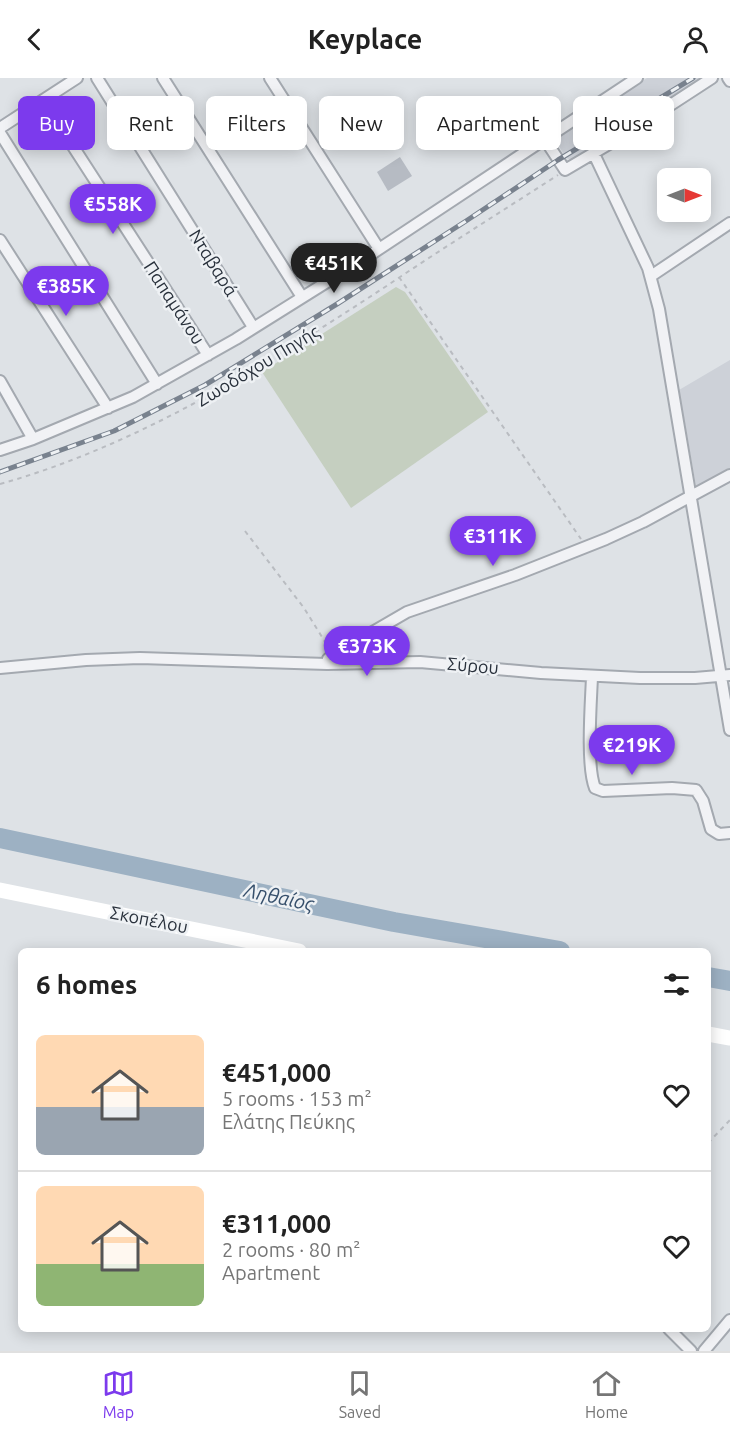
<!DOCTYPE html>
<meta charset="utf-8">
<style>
body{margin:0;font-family:Ubuntu,sans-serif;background:#f6f6f6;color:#222;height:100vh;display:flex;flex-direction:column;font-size:22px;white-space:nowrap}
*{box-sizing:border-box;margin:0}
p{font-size:20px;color:#767676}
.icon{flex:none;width:33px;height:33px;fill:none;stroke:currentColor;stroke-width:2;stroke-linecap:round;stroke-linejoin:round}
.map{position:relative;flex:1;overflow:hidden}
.sheet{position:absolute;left:18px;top:870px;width:693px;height:384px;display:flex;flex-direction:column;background:#fff;border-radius:9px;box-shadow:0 3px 15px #0003}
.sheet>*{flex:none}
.guide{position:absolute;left:18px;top:18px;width:694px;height:54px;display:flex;gap:12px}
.needle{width:39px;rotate:90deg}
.fabs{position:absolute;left:657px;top:90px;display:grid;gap:12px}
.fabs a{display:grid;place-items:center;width:54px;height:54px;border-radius:9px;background:#fff;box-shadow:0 3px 15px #0003;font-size:30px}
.price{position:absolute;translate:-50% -51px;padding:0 14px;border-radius:21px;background:#7c3aed;color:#fff;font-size:20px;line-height:39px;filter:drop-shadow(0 2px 3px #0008)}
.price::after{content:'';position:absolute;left:50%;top:36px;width:18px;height:14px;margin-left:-9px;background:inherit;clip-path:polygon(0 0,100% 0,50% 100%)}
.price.selected{background:#222;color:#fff}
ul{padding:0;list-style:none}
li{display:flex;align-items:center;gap:18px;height:150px;padding:0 18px}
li+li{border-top:2px solid #e0e0e0}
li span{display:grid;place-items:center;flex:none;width:168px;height:120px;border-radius:9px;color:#555}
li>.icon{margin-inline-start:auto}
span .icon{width:72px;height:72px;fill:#fffc;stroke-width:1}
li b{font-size:26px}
h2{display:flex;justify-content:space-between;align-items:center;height:72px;padding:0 18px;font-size:26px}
.tag{padding:0 21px;border-radius:9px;background:#fff;box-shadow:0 3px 15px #0003;font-size:21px;line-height:54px}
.tag.selected{background:#7c3aed;color:#fff}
header{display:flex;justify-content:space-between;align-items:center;height:78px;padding:0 18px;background:#fff;font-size:27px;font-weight:700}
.menu{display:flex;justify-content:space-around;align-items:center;height:84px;border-top:2px solid #e0e0e0;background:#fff;font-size:16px;color:#767676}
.menu a{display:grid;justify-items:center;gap:3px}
.menu .selected{color:#7c3aed}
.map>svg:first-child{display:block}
</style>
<header><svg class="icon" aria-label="back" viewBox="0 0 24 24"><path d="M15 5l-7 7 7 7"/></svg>Keyplace<svg class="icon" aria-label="person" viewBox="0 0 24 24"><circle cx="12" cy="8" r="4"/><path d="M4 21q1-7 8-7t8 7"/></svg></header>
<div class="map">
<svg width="730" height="1273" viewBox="0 0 730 1273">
<rect width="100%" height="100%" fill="#dee2e6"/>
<path fill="#cdd1d8" d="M 647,0 L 707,0 L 572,82 L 566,80 L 556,63 L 556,59 Z
M 730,282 L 730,390 L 696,408 L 679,312 Z"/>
<path fill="#c5cfc0" d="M 396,209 L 405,214 L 488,334 L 351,430 L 262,294 Z"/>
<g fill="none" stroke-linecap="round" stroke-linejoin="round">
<path stroke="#9db1c3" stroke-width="20" d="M 0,760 L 394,844 L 560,873
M 708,899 L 730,903"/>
</g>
<path fill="#b6bbc3" d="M 400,79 L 412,98 L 388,113 L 377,94 Z"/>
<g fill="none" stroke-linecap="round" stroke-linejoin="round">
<defs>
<path id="street" d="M 97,0 L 253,249
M 163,0 L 302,219
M 270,0 L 379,171
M 728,0 L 730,3
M 43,22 L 208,277
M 0,50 L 77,0
M 0,55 L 157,306
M 544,60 L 565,92 L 626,56 L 712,0
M 594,76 L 648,190 L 659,231 L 730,652
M 0,162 L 108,330
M 651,198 L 730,145
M 0,303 L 33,361
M 0,372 L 33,361 L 133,319 L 236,261 L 370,177 L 637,0
M 327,586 L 328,581 L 333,577 L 407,534 L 515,497 L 606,461 L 643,444 L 730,397
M 0,590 L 86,582 L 140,580 L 327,586 L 420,584 L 541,595 L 640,600 L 695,600 L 730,597
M 592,599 C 591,624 586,688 595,710 L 603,713 L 672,710 L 696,712 L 703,723 L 711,751 L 719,756 L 730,755
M 669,1251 L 691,1273
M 704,1273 L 730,1242"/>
</defs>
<use href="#street" stroke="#a4a9b0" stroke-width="14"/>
<path stroke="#b9bcc1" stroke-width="2" stroke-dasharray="4.5 4.5" stroke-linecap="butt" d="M 399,199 L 581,461
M 0,406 C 139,367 262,289 382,211 C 440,172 499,135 558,97
M 245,453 L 304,530 L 327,567
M 708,1065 L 730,1042"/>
<use href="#street" stroke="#f1f2f5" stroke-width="10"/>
<path stroke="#fff" stroke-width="15" d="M 0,812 L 299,873
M 708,956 L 730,960"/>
<defs>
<path id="rail" d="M 0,394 L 114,353 L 205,307 L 337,226 L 466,143 L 558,82 L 693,0"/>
</defs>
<use href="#rail" stroke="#79828e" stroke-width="5"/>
<use href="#rail" stroke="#eef1f4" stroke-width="3" stroke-dasharray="9" stroke-linecap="butt"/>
</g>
<g text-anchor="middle" stroke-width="5" stroke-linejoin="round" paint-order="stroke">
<g font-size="18" fill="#29313c" stroke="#eef1f4">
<text transform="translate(213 185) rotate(58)" y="6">Νταβαρά</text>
<text transform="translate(174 225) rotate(57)" y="6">Παπαμάνου</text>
<text transform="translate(258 288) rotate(-31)" y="6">Ζωοδόχου Πηγής</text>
<text transform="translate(473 588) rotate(5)" y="6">Σύρου</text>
<text transform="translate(149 842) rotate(11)" y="6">Σκοπέλου</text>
</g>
<g font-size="20" font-style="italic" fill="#37506c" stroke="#eef1f4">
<text transform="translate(279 819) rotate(12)" y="7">Ληθαίος</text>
</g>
</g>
</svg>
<div class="fabs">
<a><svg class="needle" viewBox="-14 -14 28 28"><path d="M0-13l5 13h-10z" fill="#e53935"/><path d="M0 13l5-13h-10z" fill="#767676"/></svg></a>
</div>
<b class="price" style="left:113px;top:157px">€558K</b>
<b class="price selected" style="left:334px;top:216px">€451K</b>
<b class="price" style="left:66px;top:239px">€385K</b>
<b class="price" style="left:493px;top:489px">€311K</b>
<b class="price" style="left:367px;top:599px">€373K</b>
<b class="price" style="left:632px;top:698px">€219K</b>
<div class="guide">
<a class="tag selected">Buy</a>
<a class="tag">Rent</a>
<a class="tag">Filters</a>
<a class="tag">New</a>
<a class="tag">Apartment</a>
<a class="tag">House</a>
</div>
<section class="sheet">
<h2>6 homes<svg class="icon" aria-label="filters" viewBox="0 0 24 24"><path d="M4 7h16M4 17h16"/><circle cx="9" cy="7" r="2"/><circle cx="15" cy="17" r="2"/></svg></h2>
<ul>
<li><span style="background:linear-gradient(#ffd9b3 60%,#9aa5b1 0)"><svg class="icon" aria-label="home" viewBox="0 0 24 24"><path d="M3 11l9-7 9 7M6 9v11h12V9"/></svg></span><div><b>€451,000</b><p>5 rooms · 153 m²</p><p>Ελάτης Πεύκης</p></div><svg class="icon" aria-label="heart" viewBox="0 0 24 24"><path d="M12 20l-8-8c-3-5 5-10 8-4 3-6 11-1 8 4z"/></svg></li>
<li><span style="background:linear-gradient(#ffd9b3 65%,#8fb573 0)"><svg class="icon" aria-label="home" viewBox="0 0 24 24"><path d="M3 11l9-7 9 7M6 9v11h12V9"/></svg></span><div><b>€311,000</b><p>2 rooms · 80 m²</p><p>Apartment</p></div><svg class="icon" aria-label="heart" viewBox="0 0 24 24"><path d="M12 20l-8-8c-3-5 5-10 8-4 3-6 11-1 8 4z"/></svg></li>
</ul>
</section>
</div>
<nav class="menu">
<a class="selected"><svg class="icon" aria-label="map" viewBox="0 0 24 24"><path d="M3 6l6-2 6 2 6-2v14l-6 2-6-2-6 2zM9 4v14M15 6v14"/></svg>Map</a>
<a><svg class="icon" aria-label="saved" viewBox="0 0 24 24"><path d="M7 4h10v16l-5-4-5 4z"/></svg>Saved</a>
<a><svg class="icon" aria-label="home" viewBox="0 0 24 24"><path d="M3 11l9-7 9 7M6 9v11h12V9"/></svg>Home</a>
</nav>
